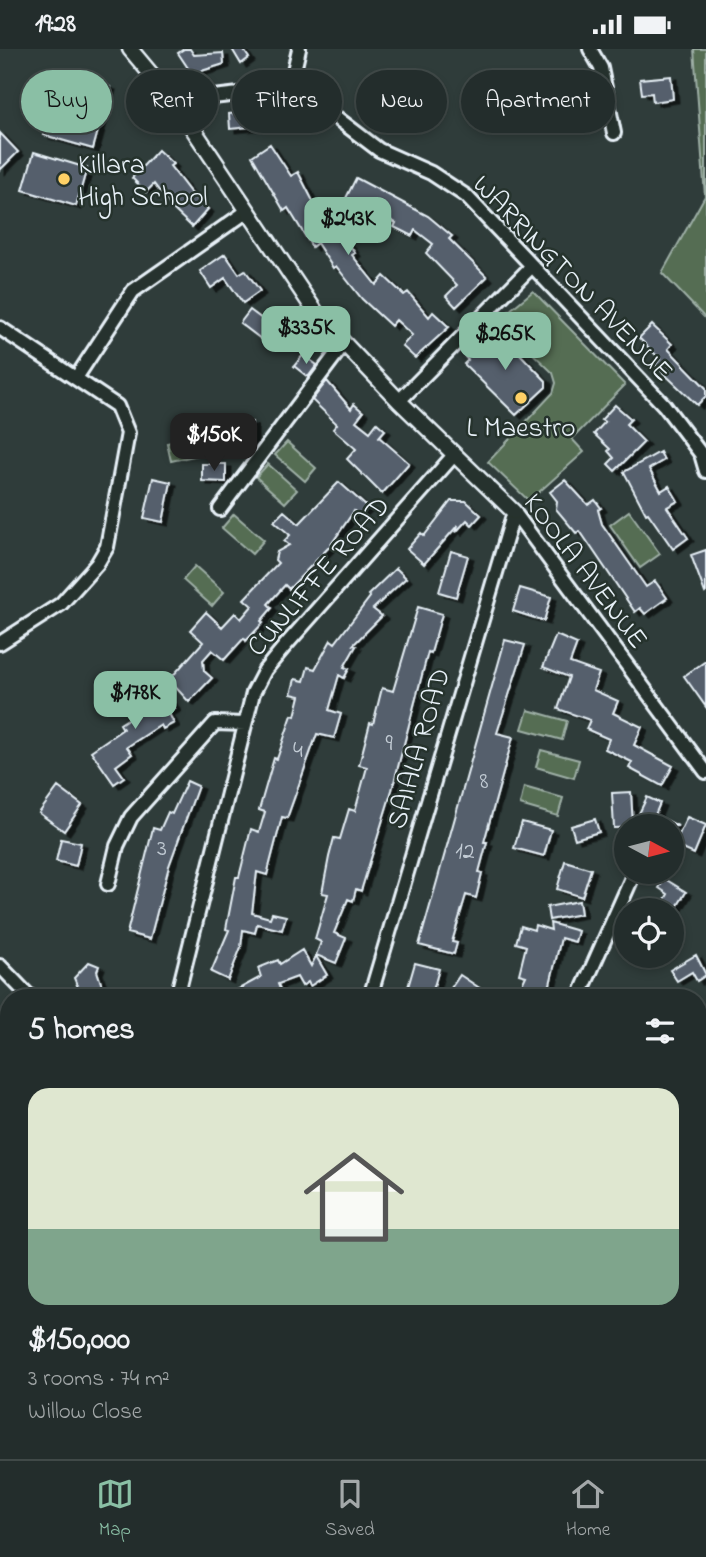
<!DOCTYPE html>
<meta charset="utf-8">
<style>
body{margin:0;font-family:"Indie Flower",sans-serif;background:#2b3534;color:#f1f3f6;height:100vh;display:flex;flex-direction:column;font-size:26px;white-space:nowrap}
*{box-sizing:border-box;margin:0}
p{font-size:23px;color:#a3a8a9}
.icon{flex:none;width:38px;height:38px;fill:none;stroke:currentColor;stroke-width:2;stroke-linecap:round;stroke-linejoin:round}
.map{position:relative;flex:1;overflow:hidden}
.sheet{position:absolute;left:0px;top:940px;width:707px;height:471px;display:flex;flex-direction:column;background:#232d2c;border-radius:28px 28px 0 0;box-shadow:0 4px 10px #0003,0 0 0 2px #404948}
.sheet>*{flex:none}
.banner{position:absolute;left:21px;top:21px;width:665px;height:63px;display:flex;gap:14px}
.needle{width:46px;rotate:97deg}
.tools{position:absolute;left:614px;top:765px;display:grid;gap:14px}
.tools a{display:grid;place-items:center;width:70px;height:70px;border-radius:50%;background:#232d2c;box-shadow:0 4px 10px #0003,0 0 0 2px #404948;font-size:35px}
.price{position:absolute;translate:-50% -60px;padding:0 16px;border-radius:14px;background:#8abfa5;color:#111;font-size:23px;line-height:46px;filter:drop-shadow(0 2px 4px #0008)}
.price::after{content:'';position:absolute;left:50%;top:42px;width:21px;height:16px;margin-left:-10px;background:inherit;clip-path:polygon(0 0,100% 0,50% 100%)}
.price.active{background:#222;color:#fff}
ul{padding:0;list-style:none}
li{display:grid;align-content:center;gap:14px;height:371px;padding:0 28px}
li+li{border-top:2px solid #404948}
li span{display:grid;place-items:center;height:217px;border-radius:21px;color:#555}
li>.icon{margin-inline-start:auto}
span .icon{width:126px;height:126px;fill:#fffc;stroke-width:1}
li b{font-size:30px}
h2{display:flex;justify-content:space-between;align-items:center;height:84px;padding:0 28px;font-size:30px}
.pill{padding:0 24px;border-radius:32px;background:#232d2c;box-shadow:0 4px 10px #0003,0 0 0 2px #404948;font-size:24px;line-height:63px}
.pill.active{background:#8abfa5;color:#111}
.status{display:flex;justify-content:space-between;align-items:center;height:49px;padding:0 35px;background:#232d2c;direction:ltr}
.status svg{height:19px;fill:currentColor}
.menu{display:flex;justify-content:space-around;align-items:center;height:98px;border-top:2px solid #404948;background:#232d2c;font-size:19px;color:#a3a8a9}
.menu a{display:grid;justify-items:center;gap:4px}
.menu .active{color:#8abfa5}
.map>svg:first-child{display:block}
</style>
<div class="status"><b>19:28</b><svg viewBox="0 0 49 12"><path d="M0 12V9h3v3zM5 12V6h3v6zM10 12V3h3v9zM15 12V0h3v12zM26 1h20v11H26zM47 4h2v5h-2z"/></svg></div>
<div class="map">
<svg width="706" height="1410" viewBox="0 0 706 1410">
<defs>
<filter id="shadow"><feDropShadow dx="5.5" dy="3.5" stdDeviation="0" flood-color="#0009"/></filter>
</defs>
<rect width="100%" height="100%" fill="#2f3c3a"/>
<filter id="ink" filterUnits="userSpaceOnUse"><feTurbulence type="fractalNoise" baseFrequency=".0143" numOctaves="2"/><feDisplacementMap in="SourceGraphic" scale="14" xChannelSelector="R" yChannelSelector="G"/><feConvolveMatrix kernelMatrix="1 2 1 2 8 2 1 2 1" color-interpolation-filters="sRGB"/></filter>
<g filter="url(#ink)">
<path fill="#556d53" stroke="#9eafa6" stroke-width="2" d="M 694,0 L 706,0 L 706,270 L 662,224 L 705,147 Z
M 533,242 L 625,336 L 572,390 L 584,403 L 529,452 L 488,413 L 553,344 L 556,334 L 553,324 L 498,271 Z
M 204,386 L 208,404 L 171,412 L 167,394 Z
M 287,393 L 316,419 L 305,432 L 275,406 Z
M 268,415 L 297,441 L 285,454 L 256,428 Z
M 629,462 L 660,505 L 640,519 L 610,476 Z
M 234,465 L 264,491 L 252,505 L 222,479 Z
M 195,517 L 224,543 L 212,557 L 183,531 Z
M 528,661 L 567,672 L 562,691 L 522,680 Z
M 541,701 L 579,711 L 574,729 L 536,718 Z
M 524,738 L 563,749 L 558,767 L 520,756 Z
M 698,1316 L 706,1321 L 706,1410 L 249,1410 L 252,1402 L 698,1402 Z"/>
<path fill="#545f6c" stroke="#e8f1f8" stroke-width="2" filter="url(#shadow)" d="M 184,0 L 190,0 L 194,6 L 223,4 L 224,15 L 192,25 L 178,4 Z
M 232,0 L 243,0 L 249,9 L 241,15 Z
M 61,24 L 110,38 L 93,100 L 44,86 Z
M 671,27 L 673,50 L 653,53 L 652,44 L 642,45 L 640,30 Z
M 267,61 L 269,76 L 230,80 L 229,65 Z
M 0,84 L 18,103 L 0,121 Z
M 270,95 L 291,127 L 298,123 L 316,158 L 324,155 L 329,161 L 320,167 L 334,187 L 341,183 L 355,204 L 352,206 L 376,236 L 384,227 L 404,246 L 408,243 L 429,268 L 433,263 L 449,278 L 415,309 L 402,297 L 412,286 L 396,271 L 391,277 L 362,250 L 336,217 L 333,219 L 317,194 L 312,198 L 288,159 L 284,162 L 252,107 Z
M 158,101 L 173,115 L 170,117 L 190,143 L 208,160 L 192,178 L 172,159 L 154,135 L 146,143 L 132,129 Z
M 34,103 L 87,119 L 76,157 L 23,141 Z
M 356,129 L 428,167 L 452,187 L 449,190 L 487,228 L 456,258 L 446,247 L 457,236 L 426,204 L 433,195 L 415,181 L 412,187 L 394,178 L 396,174 L 384,168 L 386,164 L 367,154 L 364,161 L 345,151 Z
M 225,205 L 239,225 L 245,221 L 260,242 L 243,254 L 225,229 L 211,239 L 200,222 Z
M 250,261 L 262,270 L 266,264 L 276,271 L 261,290 L 240,274 Z
M 652,276 L 672,295 L 668,300 L 706,339 L 706,347 L 697,356 L 655,316 L 660,310 L 639,289 Z
M 494,278 L 546,332 L 546,338 L 516,366 L 464,315 L 468,311 L 465,308 Z
M 303,306 L 317,316 L 308,328 L 294,317 Z
M 327,332 L 351,360 L 354,355 L 363,363 L 356,372 L 370,383 L 377,374 L 385,381 L 379,388 L 409,414 L 382,445 L 347,410 L 356,400 L 333,380 L 337,375 L 312,351 Z
M 615,356 L 631,370 L 626,375 L 644,393 L 615,422 L 608,415 L 614,409 L 608,402 L 610,400 L 594,385 L 605,373 L 601,371 Z
M 252,373 L 252,398 L 218,398 L 218,374 Z
M 660,403 L 664,411 L 649,420 L 661,442 L 669,437 L 678,452 L 667,458 L 688,489 L 673,500 L 648,464 L 646,465 L 624,423 Z
M 202,415 L 226,415 L 226,433 L 202,432 Z
M 153,429 L 171,433 L 163,473 L 144,469 Z
M 565,431 L 588,456 L 595,451 L 601,459 L 598,461 L 602,475 L 646,538 L 655,532 L 667,549 L 645,565 L 640,559 L 635,563 L 580,482 L 576,484 L 556,460 L 557,452 L 550,443 Z
M 339,433 L 367,458 L 359,466 L 354,462 L 330,497 L 289,540 L 285,536 L 268,555 L 272,559 L 261,572 L 263,574 L 246,592 L 244,589 L 224,611 L 212,601 L 203,611 L 204,622 L 212,629 L 189,653 L 169,631 L 203,593 L 190,581 L 206,563 L 222,578 L 235,564 L 241,570 L 252,557 L 244,550 L 278,514 L 275,511 L 277,503 L 289,496 L 284,492 L 290,486 L 274,472 L 284,462 L 299,475 Z
M 451,452 L 466,452 L 481,466 L 472,476 L 467,471 L 456,483 L 458,476 L 424,515 L 407,500 L 421,484 L 424,487 Z
M 706,501 L 706,543 L 705,544 L 691,506 Z
M 451,502 L 468,507 L 456,548 L 439,543 Z
M 396,519 L 406,529 L 373,560 L 382,567 L 353,596 L 356,597 L 344,618 L 349,620 L 344,629 L 339,626 L 329,661 L 341,665 L 334,689 L 317,685 L 287,769 L 282,768 L 267,826 L 257,823 L 252,864 L 270,869 L 272,864 L 286,867 L 282,881 L 257,875 L 255,884 L 243,881 L 241,898 L 228,931 L 211,923 L 229,881 L 226,880 L 236,828 L 239,828 L 251,780 L 259,783 L 265,763 L 259,761 L 274,709 L 277,710 L 292,666 L 295,667 L 300,647 L 291,645 L 295,630 L 304,632 L 308,618 L 315,620 L 331,591 L 335,594 L 370,548 L 368,546 Z
M 520,539 L 551,548 L 544,572 L 513,562 Z
M 418,558 L 442,565 L 431,604 L 428,603 L 392,741 L 361,842 L 356,840 L 353,852 L 348,850 L 334,884 L 346,889 L 336,914 L 316,906 L 321,893 L 315,890 L 328,845 L 322,844 L 329,808 L 334,789 L 340,790 L 349,760 L 355,762 L 367,718 L 359,716 L 370,674 L 373,675 L 382,639 L 393,642 Z
M 556,586 L 577,595 L 570,614 L 599,624 L 593,641 L 618,652 L 613,664 L 642,678 L 634,696 L 673,717 L 662,737 L 629,719 L 632,713 L 605,700 L 609,690 L 586,680 L 590,671 L 558,660 L 569,628 L 543,618 Z
M 505,591 L 525,596 L 497,684 L 513,688 L 484,793 L 487,793 L 479,823 L 482,824 L 476,849 L 466,846 L 452,893 L 457,894 L 454,905 L 419,896 Z
M 706,612 L 706,658 L 684,627 Z
M 160,633 L 175,659 L 168,663 L 174,674 L 163,680 L 161,676 L 127,698 L 132,705 L 116,717 L 124,728 L 114,735 L 91,702 L 123,680 L 120,675 L 149,656 L 141,644 Z
M 187,732 L 198,737 L 169,817 L 150,890 L 127,884 L 153,779 L 160,781 L 168,763 L 172,765 Z
M 58,738 L 82,756 L 64,782 L 39,764 Z
M 631,743 L 633,777 L 647,748 L 660,754 L 655,766 L 678,777 L 614,779 L 612,744 Z
M 687,768 L 706,776 L 694,805 L 674,796 Z
M 595,770 L 599,783 L 575,790 L 571,777 Z
M 522,773 L 551,781 L 544,807 L 514,799 Z
M 61,790 L 81,794 L 76,817 L 56,812 Z
M 565,812 L 591,820 L 582,848 L 557,840 Z
M 665,830 L 686,843 L 675,861 L 659,861 L 668,845 L 659,839 Z
M 579,852 L 581,865 L 549,871 L 547,858 Z
M 550,874 L 578,882 L 575,893 L 561,889 L 547,948 L 516,948 L 526,927 L 519,925 L 526,897 L 516,894 L 521,877 L 534,881 L 535,876 L 551,881 Z
M 302,901 L 311,917 L 316,907 L 327,926 L 310,937 L 308,933 L 302,937 L 297,928 L 278,935 L 283,948 L 224,948 L 261,928 L 258,919 L 278,911 L 280,915 Z
M 635,906 L 648,906 L 647,916 L 635,915 Z
M 696,906 L 706,926 L 697,932 L 692,923 L 677,932 L 670,921 Z
M 89,913 L 99,917 L 97,922 L 102,937 L 129,948 L 82,948 L 74,929 Z
M 415,914 L 439,920 L 432,945 L 408,938 Z
M 460,926 L 493,948 L 457,948 L 449,942 Z
M 9,990 L 9,1015 L 0,1007 L 0,1000 Z
M 9,1098 L 9,1126 L 0,1135 L 0,1107 Z
M 9,1178 L 9,1202 L 0,1206 L 0,1184 Z
M 9,1330 L 9,1357 L 8,1357 L 0,1333 Z"/>
<g fill="none" stroke-linecap="round" stroke-linejoin="round">
<defs>
<path id="minor" d="M 590,0 L 601,19 L 614,84
M 290,39 L 299,0
M 188,51 L 290,39 L 300,41 L 379,101 L 431,124 L 466,147 L 664,356 L 701,405 L 706,422
M 0,279 L 117,357 L 128,384 L 107,498 L 97,515 L 61,555 L 0,594
M 76,329 L 133,242 L 246,163
M 399,352 L 532,217
M 220,460 L 343,296
M 108,835 L 117,797 L 131,768 L 215,674 L 245,675
M 0,917 L 30,948
M 177,948 L 253,644 L 265,621 L 284,598 L 454,406
M 370,948 L 514,463 L 706,723
M 579,948 L 635,822
M 0,1054 L 9,1046
M 698,1205 L 706,1213
M 0,1258 L 9,1254
M 4,1410 L 12,1402
M 230,1410 L 232,1402"/>
<path id="tertiary" d="M 130,0 L 171,49
M169 56a10 10 0 1 1 20 0a10 10 0 1 1-20 0Z
M 183,65 L 319,268 L 399,352 L 514,463"/>
</defs>
<use href="#minor" stroke="#e8f1f8" stroke-width="18"/>
<use href="#tertiary" stroke="#e8f1f8" stroke-width="19"/>
<use href="#minor" stroke="#26332d" stroke-width="12"/>
<use href="#tertiary" stroke="#26332d" stroke-width="14"/>
</g>
</g>
<g fill="#ffd166" stroke="#26332d" stroke-width="2.5">
<circle cx="64" cy="130" r="7"/>
<circle cx="521" cy="349" r="7"/>
</g>
<g text-anchor="middle" stroke-width="5" stroke-linejoin="round" paint-order="stroke">
<g font-size="24" fill="#c3ccd5">
<text x="389" y="701">9</text>
<text x="298" y="708">4</text>
<text x="484" y="739">8</text>
<text x="162" y="806">3</text>
<text x="465" y="809">12</text>
</g>
<g font-size="28" fill="#e8f1f8" stroke="#26332d" text-anchor="start">
<text x="78" y="124">Killara<tspan x="78" dy="32">High School</tspan></text>
<text x="521" y="387" text-anchor="middle">L Maestro</text>
</g>
<g font-size="28" fill="#e8f1f8" stroke="#26332d">
<text transform="translate(574 228) rotate(46)" y="10">WARRINGTON AVENUE</text>
<text transform="translate(587 521) rotate(53)" y="10">KOOLA AVENUE</text>
<text transform="translate(317 526) rotate(-49)" y="10">CUNLIFFE ROAD</text>
<text transform="translate(417 699) rotate(-74)" y="10">SAIALA ROAD</text>
</g>
</g>
</svg>
<div class="tools">
<a><svg class="needle" viewBox="-14 -14 28 28"><path d="M0-13l5 13h-10z" fill="#e53935"/><path d="M0 13l5-13h-10z" fill="#a3a8a9"/></svg></a>
<a><svg class="icon" aria-label="locate" viewBox="0 0 24 24"><circle cx="12" cy="12" r="6"/><path d="M12 2v4M12 18v4M2 12h4M18 12h4"/></svg></a>
</div>
<b class="price" style="left:348px;top:208px">$243K</b>
<b class="price" style="left:306px;top:317px">$335K</b>
<b class="price" style="left:505px;top:323px">$265K</b>
<b class="price active" style="left:214px;top:424px">$150K</b>
<b class="price" style="left:135px;top:682px">$178K</b>
<div class="banner">
<a class="pill active">Buy</a>
<a class="pill">Rent</a>
<a class="pill">Filters</a>
<a class="pill">New</a>
<a class="pill">Apartment</a>
</div>
<section class="sheet">
<h2>5 homes<svg class="icon" aria-label="filters" viewBox="0 0 24 24"><path d="M4 7h16M4 17h16"/><circle cx="9" cy="7" r="2"/><circle cx="15" cy="17" r="2"/></svg></h2>
<ul>
<li><span style="background:linear-gradient(#dfe7d0 65%,#7fa58c 0)"><svg class="icon" aria-label="home" viewBox="0 0 24 24"><path d="M3 11l9-7 9 7M6 9v11h12V9"/></svg></span><div><b>$150,000</b><p>3 rooms · 74 m²</p><p>Willow Close</p></div></li>
</ul>
</section>
</div>
<nav class="menu">
<a class="active"><svg class="icon" aria-label="map" viewBox="0 0 24 24"><path d="M3 6l6-2 6 2 6-2v14l-6 2-6-2-6 2zM9 4v14M15 6v14"/></svg>Map</a>
<a><svg class="icon" aria-label="saved" viewBox="0 0 24 24"><path d="M7 4h10v16l-5-4-5 4z"/></svg>Saved</a>
<a><svg class="icon" aria-label="home" viewBox="0 0 24 24"><path d="M3 11l9-7 9 7M6 9v11h12V9"/></svg>Home</a>
</nav>
